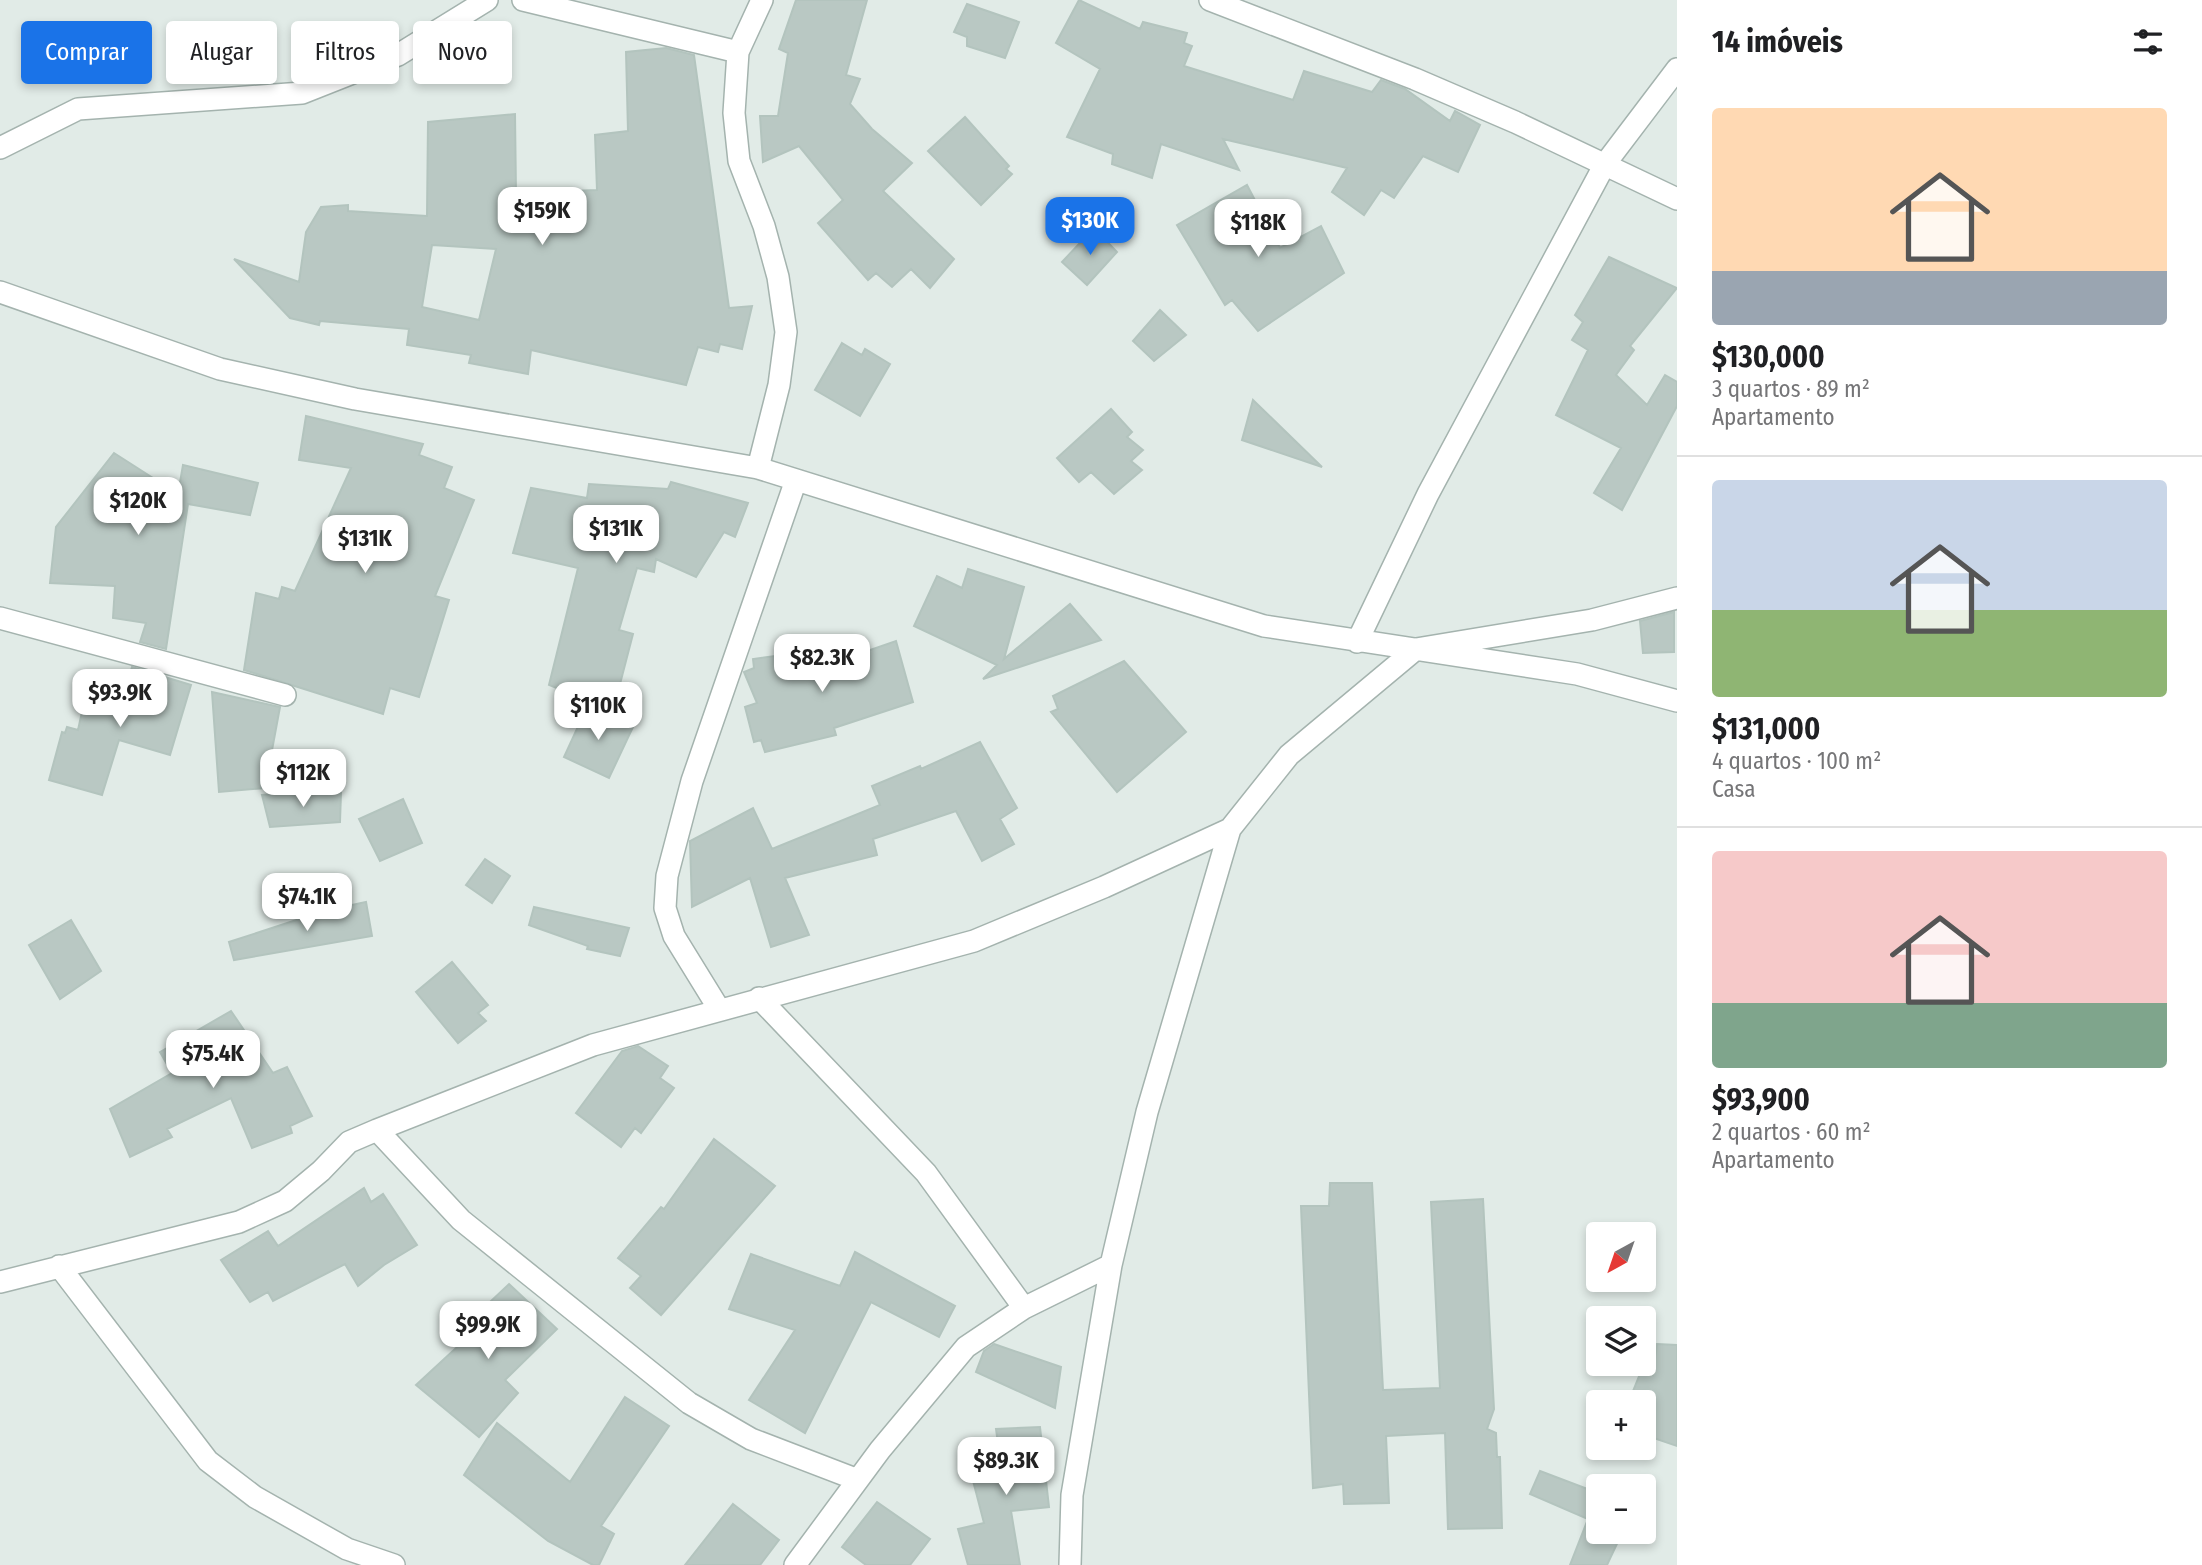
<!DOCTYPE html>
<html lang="pt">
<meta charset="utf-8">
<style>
body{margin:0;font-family:"Fira Sans Condensed",sans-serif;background:#f6f6f6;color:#202124;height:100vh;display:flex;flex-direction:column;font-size:26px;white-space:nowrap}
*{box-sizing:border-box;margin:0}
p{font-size:23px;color:#757577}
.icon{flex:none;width:38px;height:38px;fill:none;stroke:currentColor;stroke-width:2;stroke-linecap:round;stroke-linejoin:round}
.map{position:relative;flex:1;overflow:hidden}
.sheet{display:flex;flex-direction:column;background:#fff;width:525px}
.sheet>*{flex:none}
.banner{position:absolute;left:21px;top:21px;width:665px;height:63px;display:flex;gap:14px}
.needle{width:46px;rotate:220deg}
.tools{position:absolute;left:1586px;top:1222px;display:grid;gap:14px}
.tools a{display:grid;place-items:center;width:70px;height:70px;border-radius:7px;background:#fff;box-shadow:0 4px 10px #0003;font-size:35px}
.price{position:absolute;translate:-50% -60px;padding:0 16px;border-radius:14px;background:#fff;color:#222;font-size:23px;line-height:46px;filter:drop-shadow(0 2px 4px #0008)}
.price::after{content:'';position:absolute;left:50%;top:42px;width:21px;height:16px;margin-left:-10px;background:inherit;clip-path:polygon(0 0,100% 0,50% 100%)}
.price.active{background:#1a73e8;color:#fff}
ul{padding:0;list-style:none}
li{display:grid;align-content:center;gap:14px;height:371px;padding:0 35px}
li+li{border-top:2px solid #e0e0e0}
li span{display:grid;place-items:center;height:217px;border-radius:7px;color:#555}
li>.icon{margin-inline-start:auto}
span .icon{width:126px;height:126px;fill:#fffc;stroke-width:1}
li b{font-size:30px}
h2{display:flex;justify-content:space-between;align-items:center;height:84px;padding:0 35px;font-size:30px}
.chip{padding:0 24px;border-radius:7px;background:#fff;box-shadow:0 4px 10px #0003;font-size:24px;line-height:63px}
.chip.active{background:#1a73e8;color:#fff}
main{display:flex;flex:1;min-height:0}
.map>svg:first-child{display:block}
</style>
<main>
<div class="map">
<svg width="1677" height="1565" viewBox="0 0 1677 1565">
<rect width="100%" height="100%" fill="#e1ebe7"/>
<path fill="#b9c8c3" stroke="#b3c4be" stroke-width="2" fill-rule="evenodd" d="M 796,0 L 867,0 L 846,75 L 860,79 L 850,104 L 872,129 L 912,163 L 883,191 L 954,259 L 930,288 L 911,269 L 892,287 L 876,273 L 868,280 L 818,223 L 843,200 L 799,146 L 763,162 L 760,116 L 778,116 L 788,53 L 779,49 Z
M 1079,0 L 1140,29 L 1143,22 L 1187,33 L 1184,43 L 1192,46 L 1184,66 L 1293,100 L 1304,71 L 1372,92 L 1381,80 L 1405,89 L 1450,121 L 1455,111 L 1480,125 L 1458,172 L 1423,156 L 1394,198 L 1381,190 L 1364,215 L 1332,192 L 1347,168 L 1223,139 L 1239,170 L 1161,144 L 1152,178 L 1112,164 L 1113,154 L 1067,137 L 1100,69 L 1056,43 Z
M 967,4 L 1019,22 L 1005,58 L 967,46 L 967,37 L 954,32 Z
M 666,48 L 694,55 L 729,308 L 752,306 L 742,349 L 720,344 L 718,352 L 698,347 L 686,385 L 531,350 L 528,374 L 469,363 L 471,355 L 407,345 L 409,329 L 320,321 L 319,325 L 290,318 L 234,259 L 299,282 L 306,232 L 321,207 L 348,205 L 348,211 L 427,216 L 428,122 L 515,114 L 516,193 L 597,190 L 595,135 L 628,131 L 626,52 ZM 432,245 L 496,249 L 479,320 L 422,307 Z
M 965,117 L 1009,166 L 1006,169 L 1012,174 L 981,205 L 928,151 Z
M 1247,185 L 1280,248 L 1321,226 L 1344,273 L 1258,331 L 1232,300 L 1225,305 L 1177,225 Z
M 1094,228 L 1117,252 L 1087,285 L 1062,262 Z
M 1609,257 L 1677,288 L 1630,346 L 1634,350 L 1616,375 L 1647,405 L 1665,375 L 1677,382 L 1677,406 L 1622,510 L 1594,493 L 1621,448 L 1556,415 L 1588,350 L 1572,340 L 1583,322 L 1575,315 Z
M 1160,310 L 1186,335 L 1154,361 L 1133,341 Z
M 842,343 L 862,355 L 865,349 L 890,364 L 860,416 L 815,390 Z
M 1253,400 L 1322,467 L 1242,440 Z
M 1111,409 L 1132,432 L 1127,437 L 1143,450 L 1131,461 L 1142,470 L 1114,494 L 1091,472 L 1079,482 L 1057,458 Z
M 306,416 L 423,444 L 419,455 L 452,467 L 444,488 L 474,500 L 435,596 L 449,600 L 419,697 L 390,688 L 383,714 L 244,670 L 256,593 L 279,599 L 282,587 L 295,591 L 351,468 L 299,460 Z
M 114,453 L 178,494 L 183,465 L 258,483 L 250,515 L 188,504 L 166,649 L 140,642 L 146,623 L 113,618 L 115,586 L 50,583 L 56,527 Z
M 671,482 L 748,503 L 735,537 L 724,532 L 696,577 L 656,559 L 654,572 L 637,568 L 619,630 L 633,634 L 613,711 L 549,685 L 578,568 L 513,553 L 531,488 L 587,498 L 589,484 L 668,489 Z
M 968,569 L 1024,587 L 1004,659 L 1070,604 L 1101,640 L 983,679 L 997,665 L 914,626 L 937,576 L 962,588 Z
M 1674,612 L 1674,652 L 1643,653 L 1640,621 Z
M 896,641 L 913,702 L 834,728 L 836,735 L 765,752 L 761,740 L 754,742 L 745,707 L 757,703 L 744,672 L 754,668 L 753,659 L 821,650 L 824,666 Z
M 1124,661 L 1186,732 L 1117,792 L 1051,712 L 1058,709 L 1053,696 Z
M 132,667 L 191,685 L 170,755 L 119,740 L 102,795 L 49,780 L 62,732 L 65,733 L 67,727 L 78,730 L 86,694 L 104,699 L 107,689 L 124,695 Z
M 212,692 L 280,707 L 265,788 L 219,792 Z
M 587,707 L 633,727 L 609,778 L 564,757 Z
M 980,742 L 1017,808 L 1000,819 L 1014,844 L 982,861 L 956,811 L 873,839 L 877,855 L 785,878 L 809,935 L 771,947 L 750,878 L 692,907 L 690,841 L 753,808 L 772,849 L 880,805 L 872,786 L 920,766 L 921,769 Z
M 311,792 L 341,793 L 340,822 L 270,827 L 262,795 Z
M 403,799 L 422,843 L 380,861 L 359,819 Z
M 485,859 L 510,876 L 492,903 L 466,885 Z
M 366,902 L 372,936 L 234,960 L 229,942 L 324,911 Z
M 534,907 L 629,928 L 620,956 L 587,949 L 588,946 L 529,925 Z
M 71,920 L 101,971 L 60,999 L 29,945 Z
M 452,962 L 488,1005 L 478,1013 L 486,1021 L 458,1043 L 416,992 Z
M 231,1011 L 273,1073 L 287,1067 L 312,1116 L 290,1126 L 292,1133 L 252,1148 L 231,1098 L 167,1129 L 172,1137 L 130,1157 L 110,1109 L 172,1073 L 160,1052 Z
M 638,1046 L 668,1066 L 660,1078 L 674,1088 L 641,1133 L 635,1128 L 621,1147 L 576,1113 L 622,1051 Z
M 714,1139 L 775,1186 L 661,1315 L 630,1288 L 641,1276 L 618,1258 L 661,1207 L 664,1209 Z
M 1330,1183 L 1372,1183 L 1383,1390 L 1440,1388 L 1431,1202 L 1483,1199 L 1494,1409 L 1487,1429 L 1496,1433 L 1497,1457 L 1500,1457 L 1502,1528 L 1448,1529 L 1445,1433 L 1386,1436 L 1389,1503 L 1344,1504 L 1343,1484 L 1313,1488 L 1301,1206 L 1329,1206 Z
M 364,1188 L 371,1202 L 383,1194 L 417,1245 L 384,1265 L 358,1286 L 345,1264 L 273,1301 L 268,1292 L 250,1302 L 221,1260 L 268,1231 L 278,1246 Z
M 855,1252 L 955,1306 L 939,1337 L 871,1302 L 805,1433 L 749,1400 L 795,1330 L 729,1309 L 751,1254 L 840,1286 Z
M 509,1284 L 557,1329 L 505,1380 L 518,1393 L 479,1437 L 416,1385 L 481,1325 L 474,1317 Z
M 994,1344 L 1061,1367 L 1055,1408 L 976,1372 L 984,1351 Z
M 1657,1344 L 1677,1345 L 1677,1446 L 1645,1435 L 1649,1407 L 1631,1396 L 1642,1369 L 1653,1375 Z
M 625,1397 L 669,1426 L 601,1526 L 614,1534 L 599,1565 L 593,1565 L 548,1541 L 464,1475 L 497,1423 L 570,1482 Z
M 1040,1427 L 1049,1507 L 1011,1511 L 1020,1565 L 968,1565 L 958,1529 L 984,1523 L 971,1473 L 1001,1465 L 996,1429 Z
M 1540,1471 L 1598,1493 L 1598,1531 L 1623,1531 L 1607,1565 L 1570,1565 L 1588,1519 L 1530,1494 Z
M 877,1502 L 930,1539 L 910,1565 L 866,1565 L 842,1547 Z
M 733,1504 L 779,1540 L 760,1565 L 685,1565 Z"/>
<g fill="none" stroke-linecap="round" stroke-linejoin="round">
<defs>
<path id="minor" d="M 523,0 L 738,52
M 1210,0 L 1415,79 L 1515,122 L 1677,199
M 0,148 L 78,109 L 302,93 L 398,55 L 487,0
M 0,292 L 220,369 L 355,399 L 758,468 L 1264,626 L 1577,674 L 1677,701
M 758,468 L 779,385 L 786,332 L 778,277 L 764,226 L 739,161 L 734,113 L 738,52 L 762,0
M 0,618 L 285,695
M 1357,642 L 1428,494 L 1605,164 L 1677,69
M 759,998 L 926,1173 L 1024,1308
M 719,1009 L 674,936 L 665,908 L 667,876 L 692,781 L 796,480
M 377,1130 L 461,1220 L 689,1403 L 751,1439 L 858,1480
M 59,1266 L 208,1461 L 255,1497 L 347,1549 L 394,1565
M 0,1282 L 239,1222 L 285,1201 L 321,1171 L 349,1142 L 377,1130 L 593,1045 L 974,941 L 1104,887 L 1230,829
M 795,1565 L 880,1450 L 966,1347 L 1024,1308 L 1111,1265
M 1070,1565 L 1072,1495 L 1111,1265 L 1147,1112 L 1230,829 L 1289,755 L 1416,649 L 1592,620 L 1677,598"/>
</defs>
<use href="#minor" stroke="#a4b3ae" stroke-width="24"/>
<use href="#minor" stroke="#fff" stroke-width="21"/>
</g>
</svg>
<div class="tools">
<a><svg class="needle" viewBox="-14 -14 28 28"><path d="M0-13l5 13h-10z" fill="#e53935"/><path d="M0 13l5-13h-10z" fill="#757577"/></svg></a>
<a><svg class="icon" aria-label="layers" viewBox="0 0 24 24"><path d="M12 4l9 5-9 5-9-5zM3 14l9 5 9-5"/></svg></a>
<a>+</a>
<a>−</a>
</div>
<b class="price" style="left:542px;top:247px">$159K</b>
<b class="price active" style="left:1090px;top:257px">$130K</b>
<b class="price" style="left:1258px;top:259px">$118K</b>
<b class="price" style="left:138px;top:537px">$120K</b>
<b class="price" style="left:616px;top:565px">$131K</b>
<b class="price" style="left:365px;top:575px">$131K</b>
<b class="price" style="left:822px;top:694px">$82.3K</b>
<b class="price" style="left:120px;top:729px">$93.9K</b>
<b class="price" style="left:598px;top:742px">$110K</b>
<b class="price" style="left:303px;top:809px">$112K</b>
<b class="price" style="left:307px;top:933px">$74.1K</b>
<b class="price" style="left:213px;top:1090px">$75.4K</b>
<b class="price" style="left:488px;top:1361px">$99.9K</b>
<b class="price" style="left:1006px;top:1497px">$89.3K</b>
<div class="banner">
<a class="chip active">Comprar</a>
<a class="chip">Alugar</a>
<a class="chip">Filtros</a>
<a class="chip">Novo</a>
</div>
</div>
<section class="sheet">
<h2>14 imóveis<svg class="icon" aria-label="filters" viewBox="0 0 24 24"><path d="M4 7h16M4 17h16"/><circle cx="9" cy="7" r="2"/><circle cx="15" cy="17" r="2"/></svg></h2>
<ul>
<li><span style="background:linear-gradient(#ffd9b3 75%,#9aa5b1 0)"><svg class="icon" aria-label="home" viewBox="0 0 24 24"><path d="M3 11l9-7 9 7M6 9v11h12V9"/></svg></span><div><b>$130,000</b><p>3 quartos · 89 m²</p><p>Apartamento</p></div></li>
<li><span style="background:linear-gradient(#c9d6e8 60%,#8fb573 0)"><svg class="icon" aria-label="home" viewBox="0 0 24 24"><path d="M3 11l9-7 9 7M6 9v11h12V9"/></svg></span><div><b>$131,000</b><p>4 quartos · 100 m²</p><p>Casa</p></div></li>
<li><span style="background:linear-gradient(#f6c9c9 70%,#7fa58c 0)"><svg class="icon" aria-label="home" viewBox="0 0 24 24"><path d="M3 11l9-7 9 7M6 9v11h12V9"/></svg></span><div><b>$93,900</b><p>2 quartos · 60 m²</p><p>Apartamento</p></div></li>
</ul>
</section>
</main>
